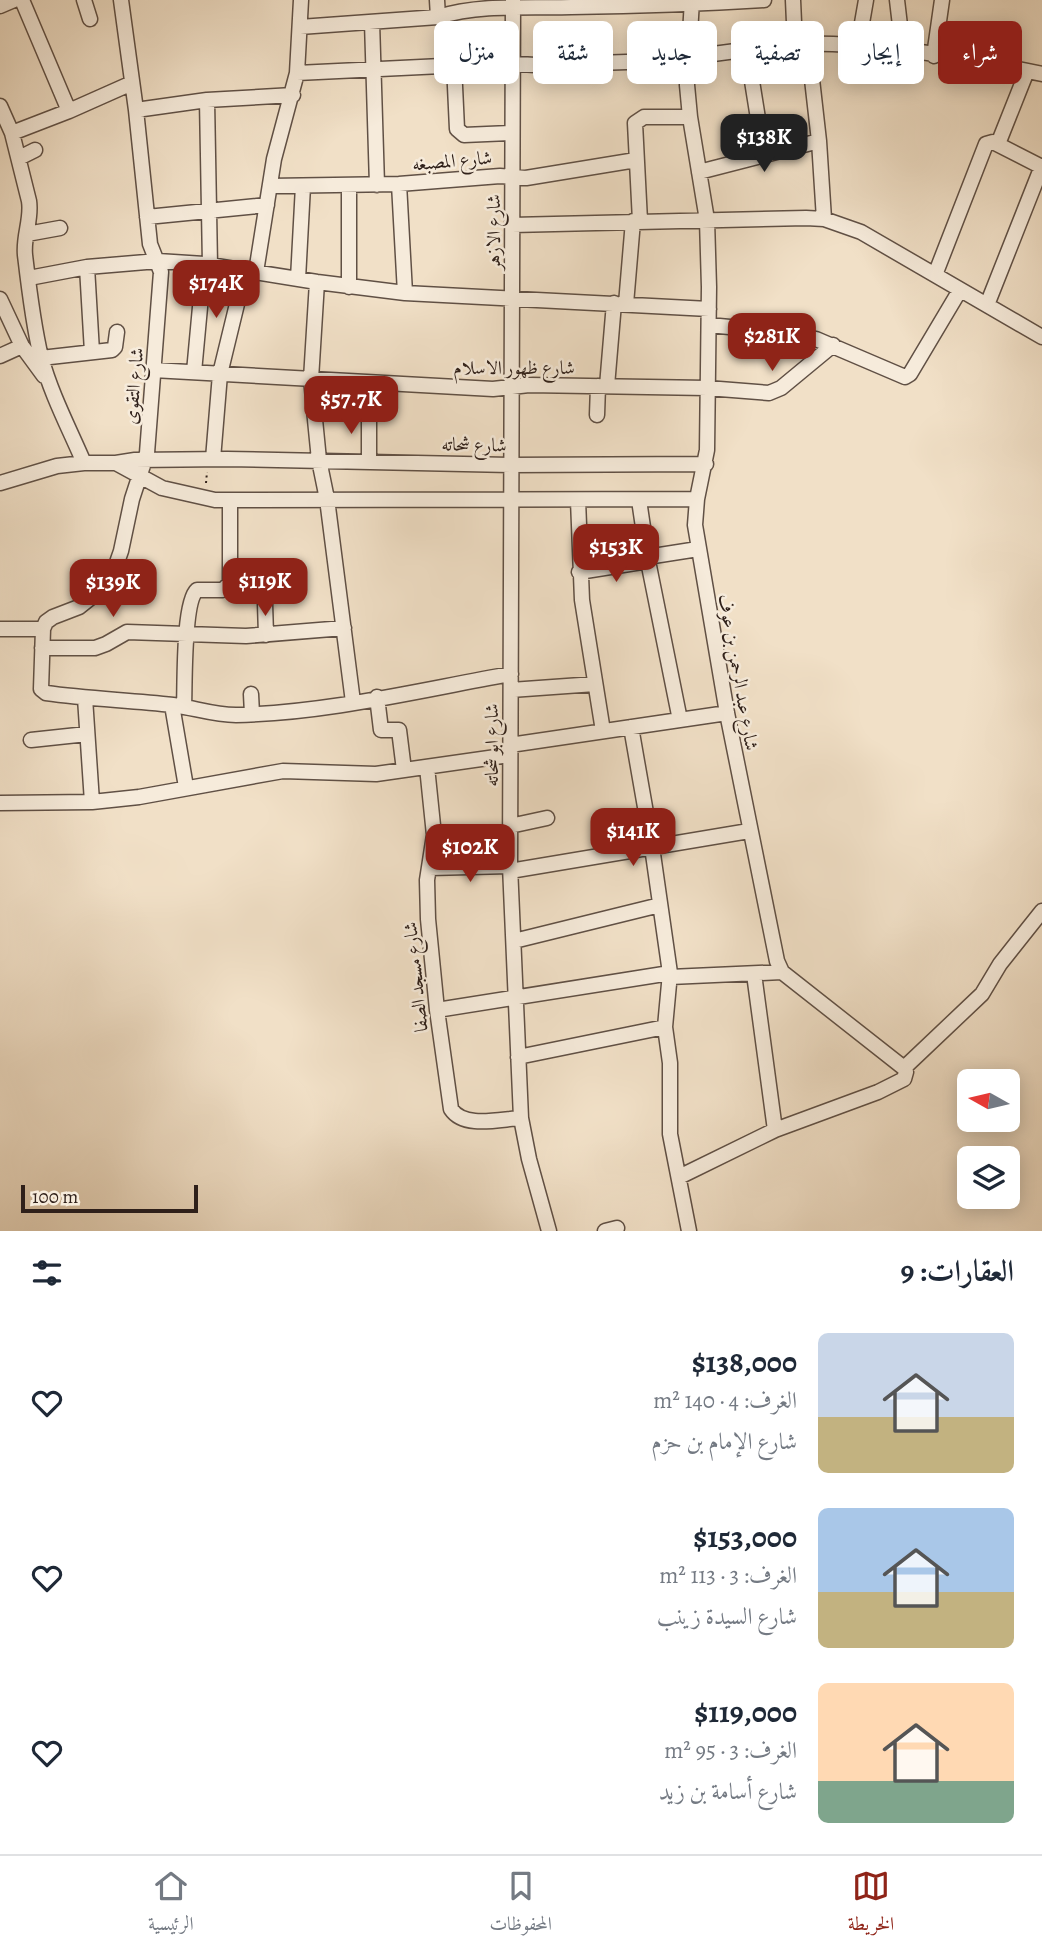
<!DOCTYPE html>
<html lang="ar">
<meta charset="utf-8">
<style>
body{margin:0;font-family:Alegreya,Amiri,serif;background:#f2f2f3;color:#1f2937;direction:rtl;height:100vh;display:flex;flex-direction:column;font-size:26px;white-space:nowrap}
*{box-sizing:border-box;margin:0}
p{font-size:23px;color:#747a83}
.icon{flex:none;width:38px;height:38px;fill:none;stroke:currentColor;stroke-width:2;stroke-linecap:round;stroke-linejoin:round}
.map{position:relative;height:1231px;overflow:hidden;direction:ltr}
.drawer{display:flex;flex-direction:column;background:#fff;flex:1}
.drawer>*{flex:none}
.guide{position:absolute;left:21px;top:21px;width:1001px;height:63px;direction:rtl;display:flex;gap:14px}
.needle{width:46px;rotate:278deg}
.fabs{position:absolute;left:957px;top:1069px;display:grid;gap:14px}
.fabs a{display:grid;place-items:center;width:63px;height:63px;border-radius:10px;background:#fff;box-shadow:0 4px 18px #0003;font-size:35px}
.scale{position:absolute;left:21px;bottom:18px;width:177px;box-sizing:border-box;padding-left:7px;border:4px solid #2f201a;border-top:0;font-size:19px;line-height:24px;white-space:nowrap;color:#2f201a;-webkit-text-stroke:5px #f6ebdb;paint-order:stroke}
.price{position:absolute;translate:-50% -60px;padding:0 16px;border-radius:14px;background:#8f2418;color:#fff;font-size:23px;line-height:46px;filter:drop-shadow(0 2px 4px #0008)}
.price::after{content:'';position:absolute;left:50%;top:42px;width:21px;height:16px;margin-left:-10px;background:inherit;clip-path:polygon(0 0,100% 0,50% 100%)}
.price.on{background:#222;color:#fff}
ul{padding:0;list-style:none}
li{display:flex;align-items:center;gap:21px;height:175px;padding:0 28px}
li span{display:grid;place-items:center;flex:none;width:196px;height:140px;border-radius:10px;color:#555}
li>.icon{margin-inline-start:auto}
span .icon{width:84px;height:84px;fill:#fffc;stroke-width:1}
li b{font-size:30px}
h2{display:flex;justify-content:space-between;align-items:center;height:84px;padding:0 28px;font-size:30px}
.tag{padding:0 24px;border-radius:10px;background:#fff;box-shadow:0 4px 18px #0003;font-size:24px;line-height:63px}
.tag.on{background:#8f2418;color:#fff}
.tabs{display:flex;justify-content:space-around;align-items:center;height:98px;border-top:2px solid #e0e1e3;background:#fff;font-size:19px;color:#747a83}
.tabs a{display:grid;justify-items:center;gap:4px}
.tabs .on{color:#8f2418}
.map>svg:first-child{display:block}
</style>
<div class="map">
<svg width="1042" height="1231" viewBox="0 0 1042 1231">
<rect width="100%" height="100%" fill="#f1e0c7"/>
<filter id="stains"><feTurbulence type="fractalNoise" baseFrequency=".00286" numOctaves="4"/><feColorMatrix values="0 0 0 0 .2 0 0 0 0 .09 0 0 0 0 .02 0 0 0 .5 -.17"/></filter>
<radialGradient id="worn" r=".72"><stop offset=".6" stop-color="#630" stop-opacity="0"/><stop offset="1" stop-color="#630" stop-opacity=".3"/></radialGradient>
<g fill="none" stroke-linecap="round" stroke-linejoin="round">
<defs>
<path id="minor" d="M 22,0 L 69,111
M 84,0 L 90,19
M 121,0 L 136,110 L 150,244 L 161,272 L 147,453 L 132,499 L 121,551 L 114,571 L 104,587 L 79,607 L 53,617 L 46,622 L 43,629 L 41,689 L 46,693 C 88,699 131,700 173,705 C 195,708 214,715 236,715 C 328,713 420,690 511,674
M 437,0 L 438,17
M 513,0 L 510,866 L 521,1118 L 529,1159 L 549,1231
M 692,0 L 687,85 L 690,117 L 707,220 L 709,287 L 707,450 L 697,499 L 695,525 L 727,713 L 777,961 L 782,972 L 904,1068
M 793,0 L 795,45
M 897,0 L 903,51
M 0,6 L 14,0
M 372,22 L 377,185
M 300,27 L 438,17 C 480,4 527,8 571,7 C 635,6 699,4 764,0
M 808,44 L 819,141 L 824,219
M 858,46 L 866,0
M 747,50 L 764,156
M 934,56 L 942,0
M 688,57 C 736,52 785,42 833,44 C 903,46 974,60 1042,74
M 454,65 L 457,129 L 464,135 L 512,133
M 297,73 L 504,63 L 535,65 L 688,60
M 207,100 L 210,265
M 0,106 L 12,133 L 29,201 C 32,219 23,236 25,255 C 29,289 33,324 41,357 C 51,394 69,428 84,463
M 136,110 L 207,100 L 293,95
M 12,133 L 69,111 L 132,83
M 998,144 L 1027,71
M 19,158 L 35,150
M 699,172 L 819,141
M 399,184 L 405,293
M 270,186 L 399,184 L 500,176 L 526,178 L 636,160
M 147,217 L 267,205
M 640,221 L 635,123 L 644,117 L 690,117
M 512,225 L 806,218 L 824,219 L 861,232 L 1042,337
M 27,234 L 60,228
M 87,267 L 92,352
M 256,272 L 274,159 L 297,73 L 301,0
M 935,275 L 986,144 L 993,142 L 1042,167
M 29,278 L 87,267 L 158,261 L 204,264 L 317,282 L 405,293 L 709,309
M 298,279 L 303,186
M 317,282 L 311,379 L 319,460 L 327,499 L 353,702
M 349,287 L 349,185
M 0,299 L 22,346 L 44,376
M 626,304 L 633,221
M 987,305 L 1042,166
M 709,325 L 781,332 L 816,339 L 905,377 L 910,374 L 960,290
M 0,356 L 22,346
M 41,358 L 112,350 L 115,347 L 117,332
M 153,370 L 493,389 L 529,385 L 707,388 L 769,393 L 781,388 L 833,345
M 194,372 L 204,264
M 607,386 L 614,303
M 597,415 L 598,386
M 213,459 L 220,374 L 245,271
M 369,462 L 369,410
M 116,463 L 162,488 L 215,500 L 697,499
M 0,483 L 57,466 L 84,463 L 116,463 L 135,460 L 227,459 L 511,465 L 706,464
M 578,500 L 582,600 L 603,731
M 639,500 L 648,561 L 680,720
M 647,557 L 698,549
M 264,572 L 266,635
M 579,572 L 648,561
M 0,629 L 43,629
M 42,648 L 95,648 L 106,644 L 127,632 L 246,636 L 344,628
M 511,690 L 595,684
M 251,694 L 252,714
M 377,697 L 381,730 L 399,730 L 404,770
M 85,698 L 92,802
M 172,705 L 186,787
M 184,707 C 185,685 183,602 197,590 L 223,590 L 230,583 L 230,500
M 631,727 L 652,847 L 670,973 L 665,1027 L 670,1063 L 670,1134 L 689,1231
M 31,740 L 87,734
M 510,745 L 727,713
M 427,767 L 434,835 L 427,880 L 428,919 L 437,1010 L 451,1109 C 464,1129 500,1119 521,1118
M 0,803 L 92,802 L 139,797 L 283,771 L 376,774 L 510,755
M 510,826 L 547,818
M 429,868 L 510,866
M 510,871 L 749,831
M 514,941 L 660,905
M 754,974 L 775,1130
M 670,977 L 782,972
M 437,1010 L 670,973
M 518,1057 L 665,1027
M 904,1068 L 982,994 L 1000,964 L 1042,911
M 679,1177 L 775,1130 L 878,1092 L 904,1079 L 906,1072 L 904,1068
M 605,1231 L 617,1228"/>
</defs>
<use href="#minor" stroke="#605045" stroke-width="17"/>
<path stroke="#2f201a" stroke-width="2" stroke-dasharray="2 3.5" stroke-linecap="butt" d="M 206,483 L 207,472"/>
<use href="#minor" stroke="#f6ebdb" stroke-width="14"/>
</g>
<g text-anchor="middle" stroke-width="5" stroke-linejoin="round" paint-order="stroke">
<g font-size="19" fill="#2f201a" stroke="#f6ebdb">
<text transform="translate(452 160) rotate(-5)" y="7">شارع المصبغه</text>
<text transform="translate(493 232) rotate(-90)" y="7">شارع الازهر</text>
<text x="514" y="374">شارع ظهور الاسلام</text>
<text transform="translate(133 386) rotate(-85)" y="7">شارع التقوى</text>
<text transform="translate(474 444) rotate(1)" y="7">شارع شحاته</text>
<text transform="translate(739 672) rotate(80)" y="7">شارع عبد الرحمن بن عوف</text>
<text transform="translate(491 745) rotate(-90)" y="7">شارع ابو شحاته</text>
<text transform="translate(415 977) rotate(-96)" y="7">شارع مسجد الصفا</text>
</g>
</g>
<rect width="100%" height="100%" filter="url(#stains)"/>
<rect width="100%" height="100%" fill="url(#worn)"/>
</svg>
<div class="fabs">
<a><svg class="needle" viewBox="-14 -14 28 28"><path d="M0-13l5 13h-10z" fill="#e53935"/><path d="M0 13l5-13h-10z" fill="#747a83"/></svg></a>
<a><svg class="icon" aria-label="layers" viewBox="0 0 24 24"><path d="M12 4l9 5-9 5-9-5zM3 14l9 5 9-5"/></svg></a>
</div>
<div class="scale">100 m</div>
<b class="price on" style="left:764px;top:174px">$138K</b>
<b class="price" style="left:216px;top:320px">$174K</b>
<b class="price" style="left:772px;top:373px">$281K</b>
<b class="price" style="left:351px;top:436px">$57.7K</b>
<b class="price" style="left:616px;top:584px">$153K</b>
<b class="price" style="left:265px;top:618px">$119K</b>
<b class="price" style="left:113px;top:619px">$139K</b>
<b class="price" style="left:633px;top:868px">$141K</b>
<b class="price" style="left:470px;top:884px">$102K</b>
<div class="guide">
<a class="tag on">شراء</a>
<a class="tag">إيجار</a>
<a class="tag">تصفية</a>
<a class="tag">جديد</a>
<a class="tag">شقة</a>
<a class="tag">منزل</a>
</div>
</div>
<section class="drawer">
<h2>العقارات: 9<svg class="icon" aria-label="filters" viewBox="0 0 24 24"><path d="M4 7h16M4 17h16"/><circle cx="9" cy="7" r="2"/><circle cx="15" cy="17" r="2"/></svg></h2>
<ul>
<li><span style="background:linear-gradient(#c9d6e8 60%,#c2b280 0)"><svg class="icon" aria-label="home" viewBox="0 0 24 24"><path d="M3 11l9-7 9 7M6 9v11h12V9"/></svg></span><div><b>$138,000</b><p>الغرف: 4 · 140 m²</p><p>شارع الإمام بن حزم</p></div><svg class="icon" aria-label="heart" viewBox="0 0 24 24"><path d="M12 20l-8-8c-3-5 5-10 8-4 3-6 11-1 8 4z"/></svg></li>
<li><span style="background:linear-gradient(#a9c7e8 60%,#c2b280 0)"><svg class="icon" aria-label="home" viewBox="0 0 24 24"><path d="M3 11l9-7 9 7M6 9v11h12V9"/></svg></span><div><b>$153,000</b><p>الغرف: 3 · 113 m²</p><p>شارع السيدة زينب</p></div><svg class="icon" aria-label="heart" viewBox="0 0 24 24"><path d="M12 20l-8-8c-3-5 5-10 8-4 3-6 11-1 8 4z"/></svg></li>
<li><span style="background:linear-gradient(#ffd9b3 70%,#7fa58c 0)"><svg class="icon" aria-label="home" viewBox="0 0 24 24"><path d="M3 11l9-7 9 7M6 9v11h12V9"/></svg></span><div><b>$119,000</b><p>الغرف: 3 · 95 m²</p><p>شارع أسامة بن زيد</p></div><svg class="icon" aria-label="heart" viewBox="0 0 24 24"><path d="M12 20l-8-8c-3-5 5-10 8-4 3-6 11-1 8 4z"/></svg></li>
</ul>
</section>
<nav class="tabs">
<a class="on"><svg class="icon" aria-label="map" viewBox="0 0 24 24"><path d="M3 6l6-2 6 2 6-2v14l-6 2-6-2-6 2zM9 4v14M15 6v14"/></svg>الخريطة</a>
<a><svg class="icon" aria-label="saved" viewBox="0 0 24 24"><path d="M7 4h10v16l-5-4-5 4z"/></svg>المحفوظات</a>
<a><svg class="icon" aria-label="home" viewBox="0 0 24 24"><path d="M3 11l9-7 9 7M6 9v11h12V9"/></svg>الرئيسية</a>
</nav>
